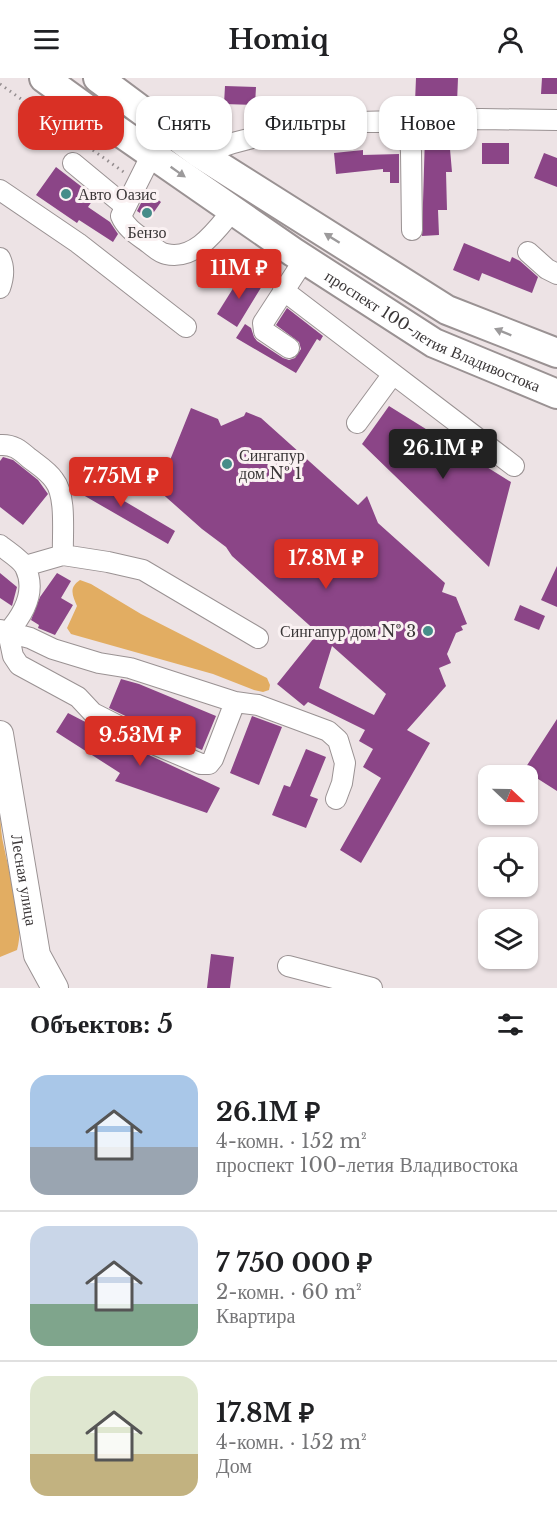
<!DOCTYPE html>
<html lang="ru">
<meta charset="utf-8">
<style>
body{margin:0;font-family:"Libre Baskerville",serif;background:#f6f6f6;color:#202124;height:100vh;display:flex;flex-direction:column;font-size:22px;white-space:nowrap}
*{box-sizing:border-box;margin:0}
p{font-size:20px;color:#757577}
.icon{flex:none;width:33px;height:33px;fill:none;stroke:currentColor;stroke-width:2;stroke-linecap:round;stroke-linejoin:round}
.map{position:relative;height:910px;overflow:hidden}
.sheet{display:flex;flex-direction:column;background:#fff;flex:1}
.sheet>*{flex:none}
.guide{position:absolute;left:18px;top:18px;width:522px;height:54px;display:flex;gap:12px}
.needle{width:39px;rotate:112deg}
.fabs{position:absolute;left:478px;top:687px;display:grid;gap:12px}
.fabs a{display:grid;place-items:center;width:60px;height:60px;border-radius:12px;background:#fff;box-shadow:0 2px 4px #0004;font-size:30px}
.price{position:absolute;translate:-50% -51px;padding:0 14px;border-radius:6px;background:#d93025;color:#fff;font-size:20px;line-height:39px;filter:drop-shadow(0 2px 3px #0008)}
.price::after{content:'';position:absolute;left:50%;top:36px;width:18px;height:14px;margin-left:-9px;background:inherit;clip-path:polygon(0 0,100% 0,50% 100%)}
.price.on{background:#222;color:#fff}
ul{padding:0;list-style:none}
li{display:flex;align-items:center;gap:18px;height:150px;padding:0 30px}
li+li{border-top:2px solid #e0e0e0}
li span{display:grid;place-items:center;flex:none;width:168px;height:120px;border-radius:18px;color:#555}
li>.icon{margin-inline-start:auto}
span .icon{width:72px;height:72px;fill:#fffc;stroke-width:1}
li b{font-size:26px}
h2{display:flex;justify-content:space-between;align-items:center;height:72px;padding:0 30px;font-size:26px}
.pill{padding:0 21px;border-radius:18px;background:#fff;box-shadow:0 2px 4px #0004;font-size:21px;line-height:54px}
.pill.on{background:#d93025;color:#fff}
header{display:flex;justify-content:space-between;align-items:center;height:78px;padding:0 30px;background:#fff;font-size:27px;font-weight:700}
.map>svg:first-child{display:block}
</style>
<header><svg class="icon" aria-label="menu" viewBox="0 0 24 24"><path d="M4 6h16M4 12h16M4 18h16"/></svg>Homiq<svg class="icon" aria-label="person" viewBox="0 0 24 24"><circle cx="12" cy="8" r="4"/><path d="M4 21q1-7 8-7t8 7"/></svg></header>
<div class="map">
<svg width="557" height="910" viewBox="0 0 557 910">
<rect width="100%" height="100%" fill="#ede3e5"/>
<path fill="#e2ad62" d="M 80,502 L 91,506 L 141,536 L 267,600 L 270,607 L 269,612 L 263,614 L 254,612 L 213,596 L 71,556 L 67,550 L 77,528 C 73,518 68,510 80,502 Z
M 0,736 C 1,747 1,758 4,769 C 10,801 26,838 17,872 L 0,879 Z"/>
<path fill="#8b4587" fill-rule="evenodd" d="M 416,0 L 458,0 L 457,25 L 415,24 Z
M 542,0 L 557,0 L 557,16 L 541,16 Z
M 225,8 L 256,9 L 255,27 L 224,26 Z
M 464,55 L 464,70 L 450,71 L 452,94 L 446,94 L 447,132 L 438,132 L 439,157 L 422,158 L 425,57 Z
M 482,65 L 509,65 L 509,86 L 482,86 Z
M 363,72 L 363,77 L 399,76 L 399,105 L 390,105 L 390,94 L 383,94 L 383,91 L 336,96 L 334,75 Z
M 544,75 L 557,80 L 557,109 L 534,100 Z
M 56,89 L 95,119 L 88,129 L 110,144 L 118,156 L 113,164 L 79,142 L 77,145 L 36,117 Z
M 147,113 L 161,124 L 149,141 L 137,133 Z
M 464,165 L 510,184 L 512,179 L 520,183 L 538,199 L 532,215 L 482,195 L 479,203 L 453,192 Z
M 242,196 L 262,208 L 237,249 L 217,236 Z
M 287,230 L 323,258 L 320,263 L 317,261 L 296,295 L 236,260 L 245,246 L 251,250 L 254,259 L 257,263 L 283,280 L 289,282 L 295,280 L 301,271 L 299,264 L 276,247 Z
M 389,328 L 511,404 L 489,489 L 362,366 Z
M 191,330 L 218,341 L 221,348 L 244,338 L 246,334 L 261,340 L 358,427 L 367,418 L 378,445 L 445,505 L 442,514 L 456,519 L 467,546 L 461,548 L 463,552 L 456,555 L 447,576 L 451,585 L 439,590 L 446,608 L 407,652 L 430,665 L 361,785 L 340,772 L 381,700 L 363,689 L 373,671 L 359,663 L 365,652 L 308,624 L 304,628 L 277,606 L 318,555 L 232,478 L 226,469 L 202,451 L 158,412 ZM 332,568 L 386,616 L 374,637 L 319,610 Z
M 3,379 L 13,382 L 38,402 L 48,416 L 23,447 L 0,429 L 0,383 Z
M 75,394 L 175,453 L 168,466 L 71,410 L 69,404 Z
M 557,488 L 557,529 L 541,522 Z
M 0,495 L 17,509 L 12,528 L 0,520 Z
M 57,495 L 71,503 L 61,520 L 73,527 L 55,557 L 38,550 L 39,547 L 31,542 L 40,519 Z
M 520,527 L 545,538 L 539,552 L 514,542 Z
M 121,601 L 139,606 L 216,638 L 202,672 L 144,647 L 109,630 Z
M 68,635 L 151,678 L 220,710 L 207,735 L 115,703 L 120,695 L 56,654 Z
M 252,638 L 282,649 L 259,707 L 230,695 Z
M 557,641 L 557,713 L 524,692 Z
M 306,671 L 326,679 L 310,718 L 318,721 L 306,750 L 272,737 L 284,707 L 290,709 Z
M 211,876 L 234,879 L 230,910 L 207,910 Z"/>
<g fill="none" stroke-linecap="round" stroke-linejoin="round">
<defs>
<path id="minor" d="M 408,43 L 411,74 L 412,152
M 152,76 L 121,138 C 126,150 136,156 147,164 C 153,168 159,175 166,176 C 196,183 217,151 233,132
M 200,76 L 233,65 L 287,51 L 358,44 L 481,41 L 557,42
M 73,85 L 125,128
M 0,112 L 78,165 L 186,249
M 528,174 L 547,191 L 557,196
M 0,180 C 5,190 4,199 0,210
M 283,212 L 514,388
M 289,270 L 264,253 L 263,245 L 304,182
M 357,345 L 393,296
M 0,367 C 13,366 20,372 29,380 C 38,387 48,393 54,402 C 67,418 62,457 63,477
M 0,467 C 7,473 21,481 25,489 C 37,513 23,537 8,554 L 13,578 L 19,587 L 78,619 L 93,635 L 156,667 L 201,686 L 209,686 L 213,681 L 235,624
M 25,488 L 63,477 L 108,484 L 143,492 L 258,560
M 0,552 L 30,560 L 53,571 L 99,585 L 130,590 L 235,624 L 258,627 L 328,653 L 338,662 L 345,685 L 342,705 L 336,721
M 288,888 L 372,910"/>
<g id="major">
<path id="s1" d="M 0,656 L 37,877 L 55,910"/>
</g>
<g id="highway">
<path id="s2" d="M 44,0 L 94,36 L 293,174 L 434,265 L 557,316"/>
<path d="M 98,0 L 200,76 L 447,232 L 557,275"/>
</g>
</defs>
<use href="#minor" stroke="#9a9293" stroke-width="22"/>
<use href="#major" stroke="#9a9293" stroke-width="28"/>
<use href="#highway" stroke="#9a9293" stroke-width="32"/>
<path stroke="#948d8f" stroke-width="3" stroke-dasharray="1.5 4.5" stroke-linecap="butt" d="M 0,6 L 125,95"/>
<use href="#minor" stroke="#fff" stroke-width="20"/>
<use href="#major" stroke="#fff" stroke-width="26"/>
<use href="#highway" stroke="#fff" stroke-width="28"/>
</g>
<defs><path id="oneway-solid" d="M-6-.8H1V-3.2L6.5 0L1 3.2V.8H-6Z" transform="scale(1.5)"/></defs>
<g fill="#9c9a9b">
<use href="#oneway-solid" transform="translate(178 94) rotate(35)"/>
<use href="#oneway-solid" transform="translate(332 160) rotate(-148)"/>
<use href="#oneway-solid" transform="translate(503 254) rotate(-158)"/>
</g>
<g fill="#468d89" stroke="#faf1f2" stroke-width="2">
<circle cx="66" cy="116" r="6"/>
<circle cx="147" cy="135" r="6"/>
<circle cx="227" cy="386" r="6"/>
<circle cx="428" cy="553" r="6"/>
</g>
<g text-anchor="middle" stroke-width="6" stroke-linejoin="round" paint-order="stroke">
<g font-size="16" fill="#3a3637" stroke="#faf1f2" text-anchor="start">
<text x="78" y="122">Авто Оазис</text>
<text x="147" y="160" text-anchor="middle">Бензо</text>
<text x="239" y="383">Сингапур<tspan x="239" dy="18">дом № 1</tspan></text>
<text x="416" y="559" text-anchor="end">Сингапур дом № 3</text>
</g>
<g font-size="16" fill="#3a3637" stroke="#faf1f2">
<text dy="6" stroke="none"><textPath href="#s2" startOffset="465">проспект 100-летия Владивостока</textPath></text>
<text dy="6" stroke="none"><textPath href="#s1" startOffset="148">Лесная улица</textPath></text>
</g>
</g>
</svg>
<div class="fabs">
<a><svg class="needle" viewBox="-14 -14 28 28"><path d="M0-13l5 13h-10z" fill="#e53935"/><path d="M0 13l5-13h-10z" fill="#757577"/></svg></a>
<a><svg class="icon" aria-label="locate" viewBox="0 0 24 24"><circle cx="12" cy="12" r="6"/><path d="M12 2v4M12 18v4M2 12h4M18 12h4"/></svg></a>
<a><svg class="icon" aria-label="layers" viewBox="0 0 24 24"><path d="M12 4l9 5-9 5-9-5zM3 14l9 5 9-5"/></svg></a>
</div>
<b class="price" style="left:239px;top:222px">11M ₽</b>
<b class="price on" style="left:443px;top:402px">26.1M ₽</b>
<b class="price" style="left:121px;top:430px">7.75M ₽</b>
<b class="price" style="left:326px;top:512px">17.8M ₽</b>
<b class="price" style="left:140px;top:689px">9.53M ₽</b>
<div class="guide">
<a class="pill on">Купить</a>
<a class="pill">Снять</a>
<a class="pill">Фильтры</a>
<a class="pill">Новое</a>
</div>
</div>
<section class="sheet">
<h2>Объектов: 5<svg class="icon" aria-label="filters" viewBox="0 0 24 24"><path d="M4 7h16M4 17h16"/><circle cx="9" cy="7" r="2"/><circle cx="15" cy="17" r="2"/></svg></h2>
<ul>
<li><span style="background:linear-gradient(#a9c7e8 60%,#9aa5b1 0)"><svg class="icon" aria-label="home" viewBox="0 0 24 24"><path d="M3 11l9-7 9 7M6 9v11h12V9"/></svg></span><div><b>26.1M ₽</b><p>4-комн. · 152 m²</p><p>проспект 100-летия Владивостока</p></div></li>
<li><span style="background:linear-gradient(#c9d6e8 65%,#7fa58c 0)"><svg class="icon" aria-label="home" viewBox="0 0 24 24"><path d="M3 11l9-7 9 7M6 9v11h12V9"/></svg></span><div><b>7 750 000 ₽</b><p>2-комн. · 60 m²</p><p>Квартира</p></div></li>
<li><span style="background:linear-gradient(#dfe7d0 65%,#c2b280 0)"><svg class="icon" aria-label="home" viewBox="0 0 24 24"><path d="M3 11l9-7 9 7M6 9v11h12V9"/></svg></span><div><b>17.8M ₽</b><p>4-комн. · 152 m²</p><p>Дом</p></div></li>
</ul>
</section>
